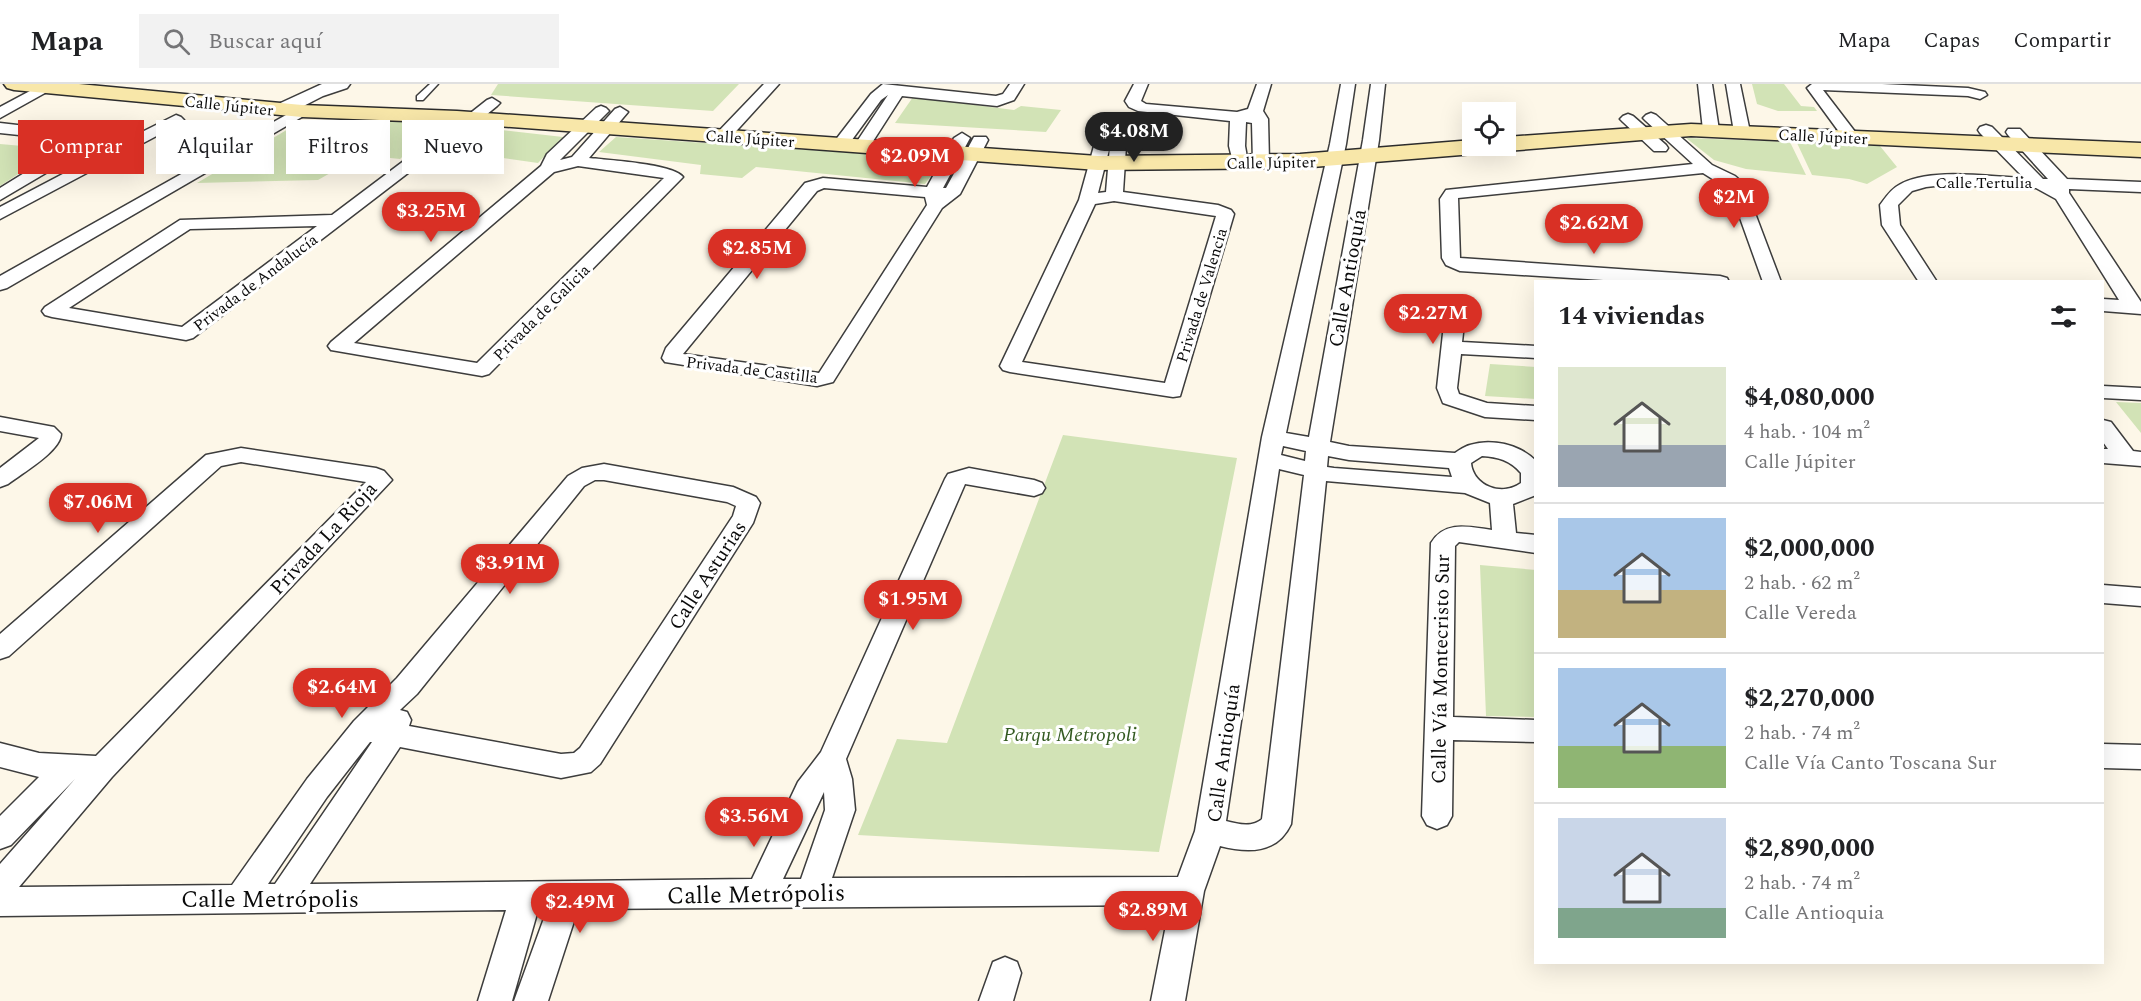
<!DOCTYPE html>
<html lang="es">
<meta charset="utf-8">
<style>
body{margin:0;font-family:Spectral,serif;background:#f2f2f2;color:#202124;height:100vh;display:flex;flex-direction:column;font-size:22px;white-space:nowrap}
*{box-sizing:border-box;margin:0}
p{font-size:20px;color:#757577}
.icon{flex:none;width:33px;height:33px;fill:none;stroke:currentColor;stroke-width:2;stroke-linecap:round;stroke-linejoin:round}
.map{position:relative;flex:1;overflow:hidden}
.details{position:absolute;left:1534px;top:196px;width:570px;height:684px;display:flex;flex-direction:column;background:#fff;border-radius:0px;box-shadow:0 6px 24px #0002}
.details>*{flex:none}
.banner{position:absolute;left:18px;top:36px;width:570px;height:54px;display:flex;gap:12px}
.fabs{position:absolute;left:1462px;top:18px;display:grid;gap:12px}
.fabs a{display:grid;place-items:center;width:54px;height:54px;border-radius:0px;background:#fff;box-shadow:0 6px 24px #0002;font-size:30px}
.price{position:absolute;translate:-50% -51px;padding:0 14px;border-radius:21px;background:#d93025;color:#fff;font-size:20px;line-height:39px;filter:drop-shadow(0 2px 3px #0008)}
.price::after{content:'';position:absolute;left:50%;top:36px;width:18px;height:14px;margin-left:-9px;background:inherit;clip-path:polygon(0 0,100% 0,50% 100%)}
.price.on{background:#222;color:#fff}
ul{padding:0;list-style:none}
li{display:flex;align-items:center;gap:18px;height:150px;padding:0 24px}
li+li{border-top:2px solid #e0e0e0}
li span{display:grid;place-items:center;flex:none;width:168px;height:120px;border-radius:0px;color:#555}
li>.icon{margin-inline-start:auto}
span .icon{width:72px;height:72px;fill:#fffc;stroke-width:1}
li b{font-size:26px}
h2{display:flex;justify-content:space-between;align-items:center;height:72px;padding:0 24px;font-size:26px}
.chip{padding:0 21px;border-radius:0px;background:#fff;box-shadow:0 6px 24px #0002;font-size:21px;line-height:54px}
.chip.on{background:#d93025;color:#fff}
header{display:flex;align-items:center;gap:36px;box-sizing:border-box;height:84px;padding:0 30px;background:#fff;border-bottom:2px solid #e0e0e0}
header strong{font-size:28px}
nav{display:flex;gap:33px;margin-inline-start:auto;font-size:21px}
.search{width:420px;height:54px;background:#f2f2f2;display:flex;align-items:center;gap:15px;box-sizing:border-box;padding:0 21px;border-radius:0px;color:#757577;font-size:22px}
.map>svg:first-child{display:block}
</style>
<header>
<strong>Mapa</strong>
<div class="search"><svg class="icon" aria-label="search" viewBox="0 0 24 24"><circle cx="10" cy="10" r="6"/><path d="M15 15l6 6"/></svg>Buscar aquí</div>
<nav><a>Mapa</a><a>Capas</a><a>Compartir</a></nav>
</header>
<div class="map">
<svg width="2141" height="917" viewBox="0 0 2141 917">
<rect width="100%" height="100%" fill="#fdf7e8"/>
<path fill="#d2e3b6" d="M 498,0 L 739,0 L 713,27 L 491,11 Z
M 1752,0 L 1784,0 L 1801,22 L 1814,23 L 1817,27 L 1778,27 L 1757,20 Z
M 913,13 L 1014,26 L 1021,22 L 1061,26 L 1046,48 L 895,39 Z
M 376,36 L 436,41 L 400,75 L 362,71 L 318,96 L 197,99 L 295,41 Z
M 476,43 L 563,53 L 538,79 L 448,66 Z
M 616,53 L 943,75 L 925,100 L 756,83 L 742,94 L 700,90 L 701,81 L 599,68 Z
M 1686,54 L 1790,58 L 1806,91 L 1746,85 L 1714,76 Z
M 1797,59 L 1880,62 L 1897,83 L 1867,100 L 1849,95 L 1812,91 Z
M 0,60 L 56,65 L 0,102 Z
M 1490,280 L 1536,283 L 1536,315 L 1485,312 Z
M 2116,318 L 2141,319 L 2141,349 Z
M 1063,351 L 1237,374 L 1159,768 L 858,751 L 897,655 L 947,659 Z
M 1480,481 L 1536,486 L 1536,633 L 1486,632 Z"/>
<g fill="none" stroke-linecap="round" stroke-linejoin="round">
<defs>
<path id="service" d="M 430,0 L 438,0 L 423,16 L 417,16 L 417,12 Z"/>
<path id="minor" d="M 43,0 L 61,0 L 0,34 L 0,23 Z
M 764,0 L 779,0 L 729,55 L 717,55 L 715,52 L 717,49 Z
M 883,0 L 996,12 L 1003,10 L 1010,0 L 1024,0 L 1014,16 L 997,22 L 902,12 L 868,65 L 856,65 L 854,62 L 888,11 L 881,16 L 846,64 L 834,64 L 832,61 L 834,58 L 871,10 Z
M 1134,0 L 1148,0 L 1141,17 L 1146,20 L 1237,28 L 1248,25 L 1257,0 L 1271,0 L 1263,27 L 1268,35 L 1269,78 L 1261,83 L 1253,78 L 1252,39 L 1246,38 L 1245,62 L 1248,79 L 1240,84 L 1234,82 L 1229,62 L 1230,37 L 1138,27 L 1129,23 L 1125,17 Z
M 1341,0 L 1355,0 L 1346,60 L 1286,349 L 1309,353 L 1363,56 L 1371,0 L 1385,0 L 1379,56 L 1330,358 L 1349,362 L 1455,369 C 1478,351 1516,357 1536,377 L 1536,411 L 1513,420 L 1516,449 L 1536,451 L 1536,469 L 1459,458 L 1455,462 L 1453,633 L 1536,636 L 1536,658 L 1453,656 L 1452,732 L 1447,741 L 1437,745 L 1427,741 L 1422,732 L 1431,459 C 1445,436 1469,443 1492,446 L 1490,419 L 1465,409 L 1326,397 L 1291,740 C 1277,770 1248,769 1220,762 L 1204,807 L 1185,917 L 1151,917 L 1170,821 L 578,825 L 548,917 L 514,917 L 547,826 L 538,826 L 512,917 L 478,917 L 506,826 L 0,832 L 0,780 L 75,695 L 11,761 L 0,765 L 0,732 L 39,693 L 0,683 L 0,659 L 39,669 L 96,672 L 366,398 L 241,378 L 221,382 L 9,572 L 0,575 L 0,550 L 206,371 L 241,364 L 376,384 L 384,387 L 392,396 L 112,693 L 19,803 L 232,801 L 307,695 L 354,637 L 397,594 L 568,392 L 582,384 L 604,380 L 733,403 L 756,413 L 760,419 L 753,439 L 600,680 L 591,688 L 561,694 L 400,663 L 310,800 L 752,795 L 798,698 L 821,668 L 945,395 L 948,390 L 969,384 L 1034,396 L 1042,399 L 1045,404 L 1042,409 L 1034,412 L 965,400 L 846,675 L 852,695 L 855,726 L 832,794 L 1178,793 L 1195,747 L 1262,353 L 1330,60 ZM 1283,362 L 1306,367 L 1305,377 L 1281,371 ZM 1328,372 L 1349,376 L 1449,384 L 1452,393 L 1334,384 L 1327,383 ZM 1482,372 C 1498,373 1510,376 1521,389 L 1521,399 C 1502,413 1473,402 1471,379 ZM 1279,385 L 1304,391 L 1262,735 C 1252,744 1238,740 1226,737 ZM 595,396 L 604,396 L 727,418 L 736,422 L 733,432 L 580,664 L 574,669 L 561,670 L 409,642 L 411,636 L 407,628 L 400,626 L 417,610 L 584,402 ZM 370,658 L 372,658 L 275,800 L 268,800 L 327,713 ZM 824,708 L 825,726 L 801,795 L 783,795 Z
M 1698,0 L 1712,0 L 1719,46 L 1717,49 L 1705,49 L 1703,46 Z
M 1726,0 L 1740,0 L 1750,48 L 1748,51 L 1736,51 L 1734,48 Z
M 1882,0 L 1968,4 L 1985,8 L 1987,11 L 1980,15 L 1968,12 L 1823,6 L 1859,53 L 1851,58 L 1845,56 L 1807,4 L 1812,0 Z
M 492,14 L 500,19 L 497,22 L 442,67 L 421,79 L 193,254 L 186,256 L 52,233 L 45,231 L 42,227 L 45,223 L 180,136 L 332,131 L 409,73 L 430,61 L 487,16 ZM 317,142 L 182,243 L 69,224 L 190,145 Z
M 302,22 L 310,27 L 307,30 L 7,204 L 0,206 L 0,192 Z
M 601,22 L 606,24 L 609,27 L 560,76 L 572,73 L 615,25 L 620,23 L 628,28 L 589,74 C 608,76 673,80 683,93 L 489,290 L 482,292 L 331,266 L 328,262 L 331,258 L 541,82 L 547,70 L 596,24 ZM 578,82 L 664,94 L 477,279 L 354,259 L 554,88 Z
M 1651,29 L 1656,31 L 1712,81 L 1735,92 L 1744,100 L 1781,198 L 1763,198 L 1730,106 L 1703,89 L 1458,114 L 1460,174 L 1720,192 L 1727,194 L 1729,198 L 1635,198 L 1460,187 L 1446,181 L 1442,174 L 1440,115 L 1446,106 L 1693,80 L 1646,37 L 1643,34 L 1646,31 Z
M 1628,30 L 1633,32 L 1666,61 L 1668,64 L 1666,67 L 1654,67 L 1623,38 L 1620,35 L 1623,32 Z
M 176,31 L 181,33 L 184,36 L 181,39 L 0,135 L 0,123 L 116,62 L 95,60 L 0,116 L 0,104 L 76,57 L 0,49 L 0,39 L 130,54 Z
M 1986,41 L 1992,43 L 2043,95 L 2048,95 L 2008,51 L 2006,48 L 2008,45 L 2020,45 L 2067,95 L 2141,98 L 2141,108 L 2069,105 L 2069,109 L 2141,218 L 2141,230 L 2103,227 L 2103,215 L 2119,216 L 2056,115 L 2036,104 L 1944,101 L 1926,103 L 1912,107 L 1898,121 L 1900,141 L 1937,198 L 1919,198 L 1882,141 L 1880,121 C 1886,113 1891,105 1899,101 C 1929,83 1990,93 2024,94 L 1980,49 L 1978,46 L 1980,43 Z
M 962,49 L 970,54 L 943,104 L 946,104 L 974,53 L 986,53 L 988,56 L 960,110 L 942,124 L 833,298 L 817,302 L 665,278 L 662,274 L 666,264 L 805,99 L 823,94 L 927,103 L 954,54 ZM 824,104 L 925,113 L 927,121 L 819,289 L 683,270 L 817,107 Z
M 1102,57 L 1110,62 L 1098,109 L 1106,108 L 1110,62 L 1118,57 L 1126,62 L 1123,108 L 1218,121 L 1231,126 L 1234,130 L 1180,312 L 1173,313 L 1010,288 L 1003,286 L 1000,282 L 1079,116 L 1094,62 ZM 1114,117 L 1216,132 L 1165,299 L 1022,278 L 1095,120 Z
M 1456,216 L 1463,218 L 1466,222 L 1462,258 L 1536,262 L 1536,274 L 1461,270 L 1457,304 L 1459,310 L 1487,319 L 1536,322 L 1536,336 L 1485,333 L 1443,319 L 1437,304 L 1446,222 L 1449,218 Z
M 2103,302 L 2141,304 L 2141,316 L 2103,314 Z
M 0,333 L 54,343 L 61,350 C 61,367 21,390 8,400 L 0,403 L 0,384 L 39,354 L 0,347 Z
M 2103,336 L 2111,338 L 2133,367 L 2141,368 L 2141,382 L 2103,379 L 2103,365 L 2108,365 L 2103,358 Z
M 2103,501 L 2141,504 L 2141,522 L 2103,519 Z
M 2103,660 L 2141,661 L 2141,685 L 2103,684 Z
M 1005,873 L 1017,878 L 1021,889 L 1013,917 L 979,917 L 993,878 Z"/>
<path id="tertiary" d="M 322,0 L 350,0 L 347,4 L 323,12 L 288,30 L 274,30 L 271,26 L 274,22 Z"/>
<path id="secondary" d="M 4,0 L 79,0 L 302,21 L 457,27 L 1098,72 L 1300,70 L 1473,56 L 1473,62 L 1506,62 L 1506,53 L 1691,40 L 2141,59 L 2141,73 L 1691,52 L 1506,67 L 1497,62 L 1494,67 L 1486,69 L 1300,84 L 1098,86 L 457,39 L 302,33 L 14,6 L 7,4 Z"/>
</defs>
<use href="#service" stroke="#3d3d3d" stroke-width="3"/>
<use href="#minor" stroke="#3d3d3d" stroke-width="3"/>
<use href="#tertiary" stroke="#3d3d3d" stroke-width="3"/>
<use href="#secondary" stroke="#2c2c2c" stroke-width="3"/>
<use href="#service" fill="#fff" fill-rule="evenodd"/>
<use href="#minor" fill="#fff" fill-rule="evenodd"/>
<use href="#tertiary" fill="#fff" fill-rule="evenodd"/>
<use href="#secondary" fill="#f8e7a9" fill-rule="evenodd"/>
</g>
<g text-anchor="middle" stroke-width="6" stroke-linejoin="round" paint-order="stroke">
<g font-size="16" fill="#0a0a0a" stroke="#fff">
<text transform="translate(229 21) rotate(6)" y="6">Calle Júpiter</text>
<text transform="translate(1823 52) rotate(3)" y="6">Calle Júpiter</text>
<text transform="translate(750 54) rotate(4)" y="6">Calle Júpiter</text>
<text transform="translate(1271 78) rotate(-1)" y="6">Calle Júpiter</text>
<text x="1984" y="104">Calle Tertulia</text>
<text transform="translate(255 198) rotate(-37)" y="6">Privada de Andalucía</text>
<text transform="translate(1201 211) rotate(-73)" y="6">Privada de Valencia</text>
<text transform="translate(541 228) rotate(-45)" y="6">Privada de Galicia</text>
<text transform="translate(752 285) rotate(7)" y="6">Privada de Castilla</text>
</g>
<g font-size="20" fill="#0a0a0a" stroke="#fff">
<text transform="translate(1347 194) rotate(-80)" y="7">Calle Antioquía</text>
<text transform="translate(323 454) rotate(-47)" y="7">Privada La Rioja</text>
<text transform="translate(707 491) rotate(-57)" y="7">Calle Asturias</text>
<text transform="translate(1440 585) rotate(-89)" y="7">Calle Vía Montecristo Sur</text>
<text transform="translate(1223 669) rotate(-82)" y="7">Calle Antioquía</text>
</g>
<g font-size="20" font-style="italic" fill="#335a21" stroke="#fff">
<text x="1070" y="657">Parqu Metropoli</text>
</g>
<g font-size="24" fill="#0a0a0a" stroke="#fff">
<text transform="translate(756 810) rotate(-1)" y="8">Calle Metrópolis</text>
<text x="270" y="823">Calle Metrópolis</text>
</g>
</g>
</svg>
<div class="fabs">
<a><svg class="icon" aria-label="locate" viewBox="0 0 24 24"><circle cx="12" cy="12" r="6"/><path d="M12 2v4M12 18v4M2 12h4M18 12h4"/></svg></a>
</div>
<b class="price on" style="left:1134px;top:79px">$4.08M</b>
<b class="price" style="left:915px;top:104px">$2.09M</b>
<b class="price" style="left:1734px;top:145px">$2M</b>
<b class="price" style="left:431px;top:159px">$3.25M</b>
<b class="price" style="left:1594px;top:171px">$2.62M</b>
<b class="price" style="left:757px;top:196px">$2.85M</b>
<b class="price" style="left:1433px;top:261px">$2.27M</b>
<b class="price" style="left:98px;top:450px">$7.06M</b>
<b class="price" style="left:510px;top:511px">$3.91M</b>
<b class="price" style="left:913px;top:547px">$1.95M</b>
<b class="price" style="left:342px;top:635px">$2.64M</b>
<b class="price" style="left:754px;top:764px">$3.56M</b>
<b class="price" style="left:580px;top:850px">$2.49M</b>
<b class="price" style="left:1153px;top:858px">$2.89M</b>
<div class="banner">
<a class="chip on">Comprar</a>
<a class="chip">Alquilar</a>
<a class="chip">Filtros</a>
<a class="chip">Nuevo</a>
</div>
<section class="details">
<h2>14 viviendas<svg class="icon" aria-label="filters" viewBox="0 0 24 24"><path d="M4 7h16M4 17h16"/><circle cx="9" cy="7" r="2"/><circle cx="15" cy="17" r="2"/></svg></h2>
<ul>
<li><span style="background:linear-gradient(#dfe7d0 65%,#9aa5b1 0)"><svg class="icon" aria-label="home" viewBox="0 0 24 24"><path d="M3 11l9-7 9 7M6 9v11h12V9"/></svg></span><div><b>$4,080,000</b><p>4 hab. · 104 m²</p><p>Calle Júpiter</p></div></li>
<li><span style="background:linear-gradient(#a9c7e8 60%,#c2b280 0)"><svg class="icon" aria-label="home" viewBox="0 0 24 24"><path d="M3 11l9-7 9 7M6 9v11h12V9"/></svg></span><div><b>$2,000,000</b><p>2 hab. · 62 m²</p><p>Calle Vereda</p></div></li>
<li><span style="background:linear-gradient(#a9c7e8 65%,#8fb573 0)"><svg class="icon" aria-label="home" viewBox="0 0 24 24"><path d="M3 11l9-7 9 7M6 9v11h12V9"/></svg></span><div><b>$2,270,000</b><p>2 hab. · 74 m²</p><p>Calle Vía Canto Toscana Sur</p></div></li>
<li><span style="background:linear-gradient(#c9d6e8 75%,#7fa58c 0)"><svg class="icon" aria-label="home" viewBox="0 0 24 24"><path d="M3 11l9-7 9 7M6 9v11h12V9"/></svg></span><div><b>$2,890,000</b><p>2 hab. · 74 m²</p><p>Calle Antioquia</p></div></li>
</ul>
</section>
</div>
